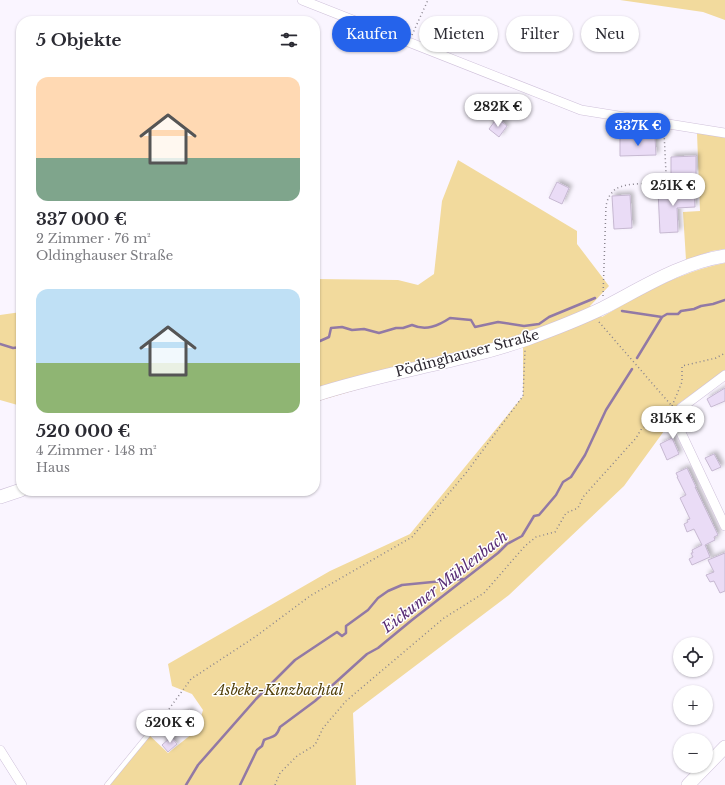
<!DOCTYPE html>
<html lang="de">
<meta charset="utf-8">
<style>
body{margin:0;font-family:"Libre Baskerville",serif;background:#f7f7f7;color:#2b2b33;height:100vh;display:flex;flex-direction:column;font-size:15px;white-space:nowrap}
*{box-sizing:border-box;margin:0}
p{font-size:13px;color:#7c7c81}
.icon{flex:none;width:22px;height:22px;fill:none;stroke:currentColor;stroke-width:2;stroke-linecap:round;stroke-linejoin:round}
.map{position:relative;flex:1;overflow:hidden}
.panel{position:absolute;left:16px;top:16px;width:304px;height:480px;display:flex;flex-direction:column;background:#fff;border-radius:16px;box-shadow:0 1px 3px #0004}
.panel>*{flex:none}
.banner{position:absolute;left:332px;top:16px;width:333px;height:36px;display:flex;gap:8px}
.buttons{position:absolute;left:673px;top:637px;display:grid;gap:8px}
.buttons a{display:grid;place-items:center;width:40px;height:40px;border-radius:50%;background:#fff;box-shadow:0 1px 3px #0004;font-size:20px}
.price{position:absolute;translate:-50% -34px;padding:0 9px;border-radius:14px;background:#fff;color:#222;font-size:13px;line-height:26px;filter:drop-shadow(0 1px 2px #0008)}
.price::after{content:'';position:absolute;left:50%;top:24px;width:12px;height:9px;margin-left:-6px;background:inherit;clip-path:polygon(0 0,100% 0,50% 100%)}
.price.selected{background:#2563eb;color:#fff}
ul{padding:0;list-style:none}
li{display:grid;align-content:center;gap:8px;height:212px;padding:0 20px}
li span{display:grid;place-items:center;height:124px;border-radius:12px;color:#555}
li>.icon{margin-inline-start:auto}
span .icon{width:72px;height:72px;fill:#fffc;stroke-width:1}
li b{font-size:17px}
h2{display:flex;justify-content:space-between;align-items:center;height:48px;padding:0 20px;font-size:17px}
.chip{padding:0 14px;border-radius:18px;background:#fff;box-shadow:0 1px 3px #0004;font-size:14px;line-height:36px}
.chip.selected{background:#2563eb;color:#fff}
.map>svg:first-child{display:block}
</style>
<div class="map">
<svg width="725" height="785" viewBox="0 0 725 785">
<defs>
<filter id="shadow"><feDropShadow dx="3" dy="-3" stdDeviation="2" flood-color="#0004"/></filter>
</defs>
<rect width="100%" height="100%" fill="#faf5ff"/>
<path fill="#f2da9d" d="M 620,0 L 725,0 L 725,20 L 703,12 Z
M 697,133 L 725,137 L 725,249 L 712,251 L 686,260 L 683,212 L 700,211 Z
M 458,160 L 577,231 L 577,244 L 609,286 L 590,306 L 602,317 C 641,294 680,272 725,263 L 725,371 L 678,404 L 672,413 L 672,420 L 624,486 L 509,595 L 353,713 L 356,785 L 104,785 L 147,733 L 168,753 L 197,730 L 203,710 L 192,694 L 172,686 L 168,664 L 330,571 L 410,534 L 523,396 L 523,346 L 390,380 L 315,402 L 315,279 L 398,280 L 418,285 L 434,274 L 442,201 Z
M 21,312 L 21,406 L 0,400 L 0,315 Z"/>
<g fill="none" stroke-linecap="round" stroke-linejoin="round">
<path stroke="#9279a5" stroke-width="2.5" d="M 622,311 L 662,317 L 667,314 L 678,314 L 681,311 L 694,309 L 701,306 L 713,304 L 725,300
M 315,340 L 320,341 L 329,337 L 331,328 L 342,327 L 352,330 L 364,329 L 379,333 L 396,328 L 403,328 L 412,325 C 426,331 438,326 450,318 L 471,320 L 475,327 L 498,322 L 524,326 L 539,324 L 549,317 L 595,298
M 0,344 L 13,348 L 21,347
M 637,358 L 662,317
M 186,785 L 198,765 L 256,699 L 295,660 L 337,632 L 342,636 L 346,633 L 346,626 L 368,610 L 378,598 L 388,591 L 402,585 L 463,579
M 240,785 L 257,750 L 262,746 L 264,740 C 273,736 276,738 280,727 L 315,701 L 367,654 L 378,648 L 412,620 L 498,553 L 507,544 L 522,536 L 534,516 L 539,515 L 556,495 L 563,482 L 571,477 L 585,455 L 606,410 L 632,369"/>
</g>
<path fill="#eadcf6" stroke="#c6b8d1" filter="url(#shadow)" d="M 497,118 L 507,126 L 499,137 L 489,129 Z
M 620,138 L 655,138 L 656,155 L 620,156 Z
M 696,156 L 696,174 L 671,174 L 671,157 Z
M 557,182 L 569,188 L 562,204 L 549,198 Z
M 694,188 L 695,207 L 677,208 L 678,232 L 660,233 L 658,191 Z
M 630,195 L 632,228 L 614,229 L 612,196 Z
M 725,388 L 725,401 L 711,407 L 707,399 Z
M 696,412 L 700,421 L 689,426 L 685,417 Z
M 672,438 L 679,454 L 667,460 L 660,444 Z
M 714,454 L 721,467 L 712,471 L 705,458 Z
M 687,468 L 696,487 L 695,487 L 718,535 L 714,537 L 715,540 L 705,545 L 710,557 L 692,565 L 689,559 L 693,557 L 691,553 L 693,553 L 692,550 L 702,545 L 694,529 L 687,532 L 684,524 L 688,522 L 687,520 L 690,519 L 680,498 L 686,495 L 677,477 L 678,477 L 676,473 Z
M 725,553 L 725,591 L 720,593 L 714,581 L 710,582 L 706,575 L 714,572 L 708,560 Z
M 190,710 L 196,721 L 190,724 L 192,729 L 187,731 L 179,716 Z
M 171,737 L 177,744 L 168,752 L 162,745 Z"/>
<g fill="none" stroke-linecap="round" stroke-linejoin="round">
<defs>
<path id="lane" d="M 107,785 L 165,714"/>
<path id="street" d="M 302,0 L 581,110 L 725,133
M 725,375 L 681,408 L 676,417 L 676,422 L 725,526
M 0,750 L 22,785"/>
<path id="secondary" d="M 315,395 C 384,372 458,363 527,339 C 552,330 578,320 603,308 C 642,288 680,263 725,256
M 0,497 L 21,490
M 688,785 L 725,747"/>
</defs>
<use href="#lane" stroke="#cfc1da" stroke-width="5.5"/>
<use href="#street" stroke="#cfc1da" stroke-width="10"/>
<use href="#secondary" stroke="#cfc1da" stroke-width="14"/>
<path stroke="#8a858f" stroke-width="1.5" stroke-dasharray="1 3" stroke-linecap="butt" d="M 412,35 L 428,0
M 603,296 L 606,206 C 607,202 608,197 611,194 C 619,180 648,186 662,181 L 666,173 L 664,132
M 599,322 L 671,405
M 169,709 L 191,679 L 255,637 L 310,596 L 412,537 L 466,473 L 523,396 L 525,350
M 275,785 L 280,773 L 297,756 L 315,745 L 323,728 L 346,701 L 444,618 L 484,593 L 525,546 L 536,537 L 555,532 L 566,513 L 578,508 L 583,497 L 636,438 L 642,428 C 645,426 648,427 651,424 C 659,418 663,410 672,406 L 682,382 L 682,366 L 716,358 L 725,353"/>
<use href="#lane" stroke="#fff" stroke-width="4.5"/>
<use href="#street" stroke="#fff" stroke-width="9"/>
<use href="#secondary" stroke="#fff" stroke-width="13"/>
</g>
<g text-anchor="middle" stroke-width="3" stroke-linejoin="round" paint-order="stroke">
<g font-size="14" fill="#2c2730" stroke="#fff">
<text transform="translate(467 353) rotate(-15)" y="5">Pödinghauser Straße</text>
</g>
<g font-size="14" font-style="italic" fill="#54420c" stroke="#fff">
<text x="279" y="695">Asbeke-Kinzbachtal</text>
</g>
<g font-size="15" font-style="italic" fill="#592e75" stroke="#fff">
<text transform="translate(445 582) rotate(-38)" y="5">Eickumer Mühlenbach</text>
</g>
</g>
</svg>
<div class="buttons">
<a><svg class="icon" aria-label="locate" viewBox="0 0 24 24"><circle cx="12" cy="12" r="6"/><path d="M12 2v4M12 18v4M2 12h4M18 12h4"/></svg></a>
<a>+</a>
<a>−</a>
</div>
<b class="price" style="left:498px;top:128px">282K €</b>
<b class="price selected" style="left:638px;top:147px">337K €</b>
<b class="price" style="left:673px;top:207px">251K €</b>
<b class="price" style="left:673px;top:440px">315K €</b>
<b class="price" style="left:170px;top:744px">520K €</b>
<div class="banner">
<a class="chip selected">Kaufen</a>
<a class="chip">Mieten</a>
<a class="chip">Filter</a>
<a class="chip">Neu</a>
</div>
<section class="panel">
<h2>5 Objekte<svg class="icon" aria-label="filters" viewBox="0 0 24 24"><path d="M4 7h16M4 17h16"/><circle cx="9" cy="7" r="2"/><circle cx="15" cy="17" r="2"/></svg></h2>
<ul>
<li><span style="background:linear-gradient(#ffd9b3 65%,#7fa58c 0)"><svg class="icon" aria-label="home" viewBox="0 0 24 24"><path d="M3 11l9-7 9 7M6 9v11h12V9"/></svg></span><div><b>337 000 €</b><p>2 Zimmer · 76 m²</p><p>Oldinghauser Straße</p></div></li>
<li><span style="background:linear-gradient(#bfe0f5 60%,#8fb573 0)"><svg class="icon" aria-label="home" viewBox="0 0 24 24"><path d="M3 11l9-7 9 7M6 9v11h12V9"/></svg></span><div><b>520 000 €</b><p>4 Zimmer · 148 m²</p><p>Haus</p></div></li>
</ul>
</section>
</div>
